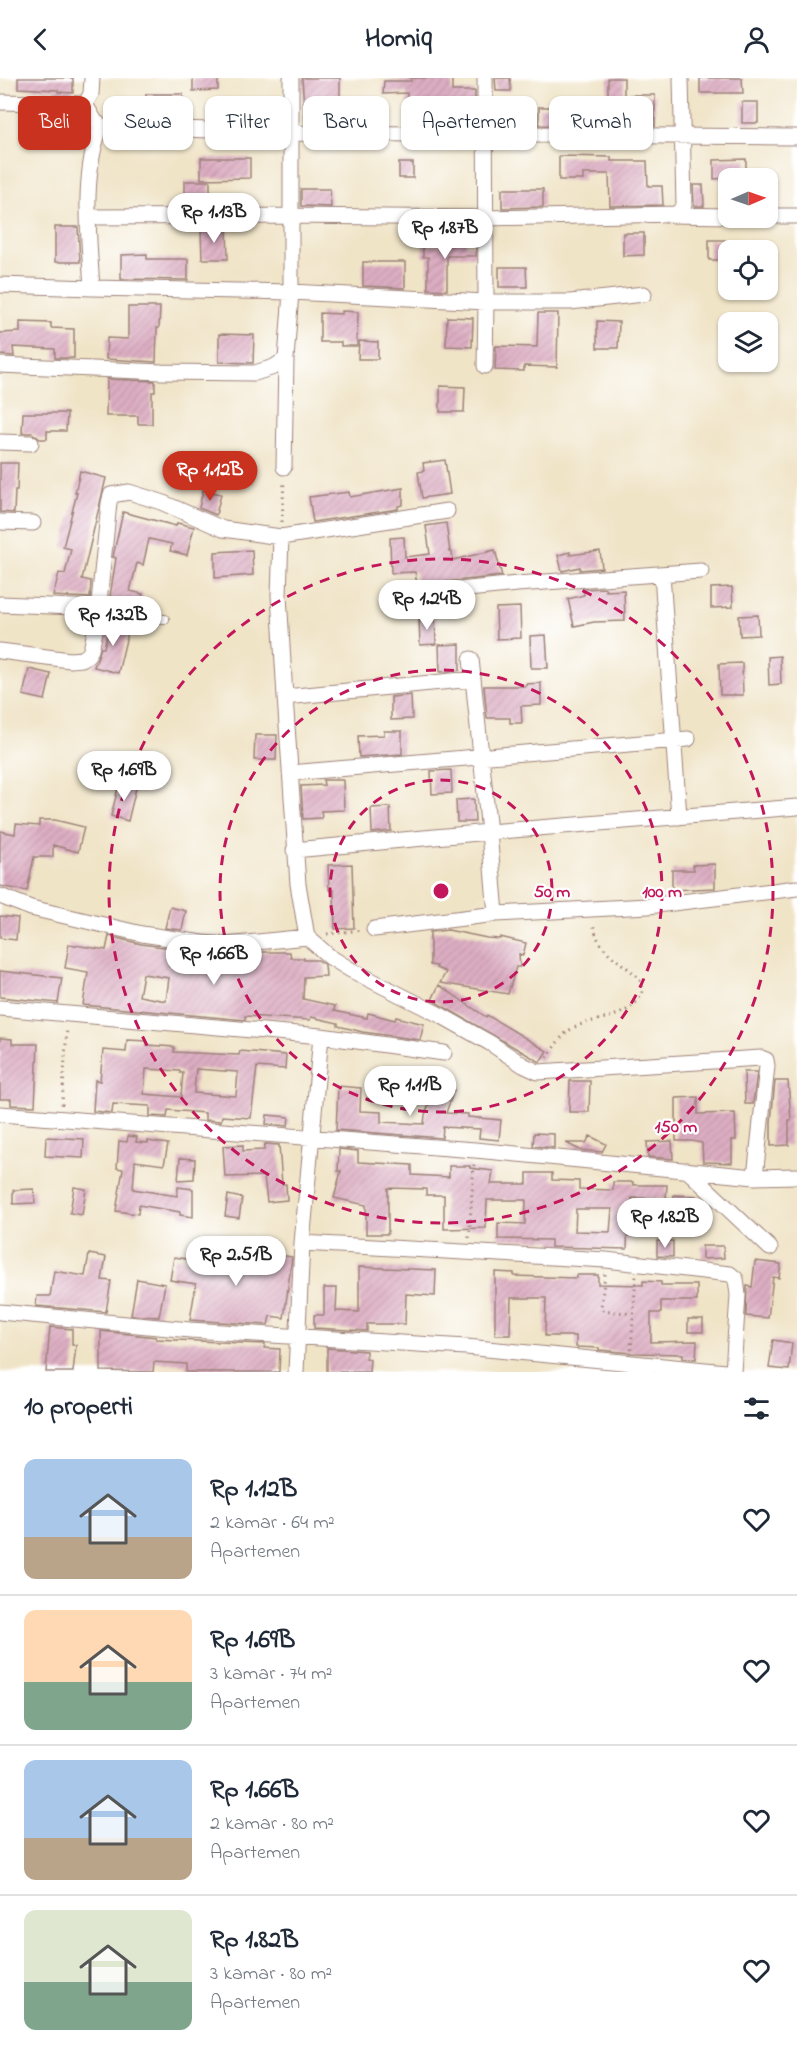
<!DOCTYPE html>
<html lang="id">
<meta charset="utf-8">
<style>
body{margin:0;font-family:"Indie Flower",sans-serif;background:#f2f2f3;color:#1f2937;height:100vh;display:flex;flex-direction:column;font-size:22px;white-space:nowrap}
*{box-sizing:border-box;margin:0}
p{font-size:20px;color:#747a83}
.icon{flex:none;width:33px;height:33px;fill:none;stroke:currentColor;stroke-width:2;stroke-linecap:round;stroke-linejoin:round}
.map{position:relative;height:1294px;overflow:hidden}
.panel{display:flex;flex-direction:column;background:#fff;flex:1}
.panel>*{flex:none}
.top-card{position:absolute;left:18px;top:18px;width:762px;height:54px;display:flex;gap:12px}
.needle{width:39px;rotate:88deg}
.tools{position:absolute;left:718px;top:90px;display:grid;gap:12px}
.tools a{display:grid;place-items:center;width:60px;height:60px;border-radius:12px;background:#fff;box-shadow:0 2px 4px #0004;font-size:30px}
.price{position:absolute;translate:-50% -51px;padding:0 14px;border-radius:21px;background:#fff;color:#222;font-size:20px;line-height:39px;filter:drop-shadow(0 2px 3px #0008)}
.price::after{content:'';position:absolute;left:50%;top:36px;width:18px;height:14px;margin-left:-9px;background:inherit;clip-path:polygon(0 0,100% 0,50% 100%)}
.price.on{background:#c8321e;color:#fff}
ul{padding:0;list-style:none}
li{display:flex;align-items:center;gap:18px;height:150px;padding:0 24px}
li+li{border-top:2px solid #e0e1e3}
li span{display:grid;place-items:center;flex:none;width:168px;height:120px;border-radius:12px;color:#555}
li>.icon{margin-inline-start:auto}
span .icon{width:72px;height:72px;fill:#fffc;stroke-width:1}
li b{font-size:26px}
h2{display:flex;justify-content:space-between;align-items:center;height:72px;padding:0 24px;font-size:26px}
.tag{padding:0 21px;border-radius:12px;background:#fff;box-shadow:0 2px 4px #0004;font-size:21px;line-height:54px}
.tag.on{background:#c8321e;color:#fff}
header{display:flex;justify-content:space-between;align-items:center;height:78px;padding:0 24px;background:#fff;font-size:27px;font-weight:700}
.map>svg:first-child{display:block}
</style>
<header><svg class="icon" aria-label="back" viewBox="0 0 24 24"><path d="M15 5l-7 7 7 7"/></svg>Homiq<svg class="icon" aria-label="person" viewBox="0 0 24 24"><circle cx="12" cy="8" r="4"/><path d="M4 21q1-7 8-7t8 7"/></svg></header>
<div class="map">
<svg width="797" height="1294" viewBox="0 0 797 1294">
<defs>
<pattern id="building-hatch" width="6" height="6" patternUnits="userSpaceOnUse" patternTransform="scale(1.5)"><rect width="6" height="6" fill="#ddaec3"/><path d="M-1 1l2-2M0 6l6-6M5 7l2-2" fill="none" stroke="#bf95a8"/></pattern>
</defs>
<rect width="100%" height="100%" fill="#fff"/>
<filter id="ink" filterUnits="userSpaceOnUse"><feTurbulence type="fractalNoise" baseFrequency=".0167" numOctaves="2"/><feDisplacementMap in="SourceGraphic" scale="12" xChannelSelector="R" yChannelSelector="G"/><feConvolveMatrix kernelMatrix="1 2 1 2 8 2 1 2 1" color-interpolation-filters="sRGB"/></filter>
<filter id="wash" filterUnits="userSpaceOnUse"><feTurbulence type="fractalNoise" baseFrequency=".008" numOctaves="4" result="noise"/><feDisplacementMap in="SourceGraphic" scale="24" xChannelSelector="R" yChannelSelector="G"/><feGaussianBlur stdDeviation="1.35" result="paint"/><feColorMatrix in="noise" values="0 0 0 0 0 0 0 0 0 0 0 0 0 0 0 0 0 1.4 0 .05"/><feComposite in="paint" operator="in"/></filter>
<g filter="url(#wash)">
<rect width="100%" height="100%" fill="#f0e4c7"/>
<g id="blocks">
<path fill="url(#building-hatch)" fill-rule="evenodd" d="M 18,0 L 73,0 L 73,15 L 58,14 L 58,12 L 18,10 Z
M 193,0 L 218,0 L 218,12 L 193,13 Z
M 302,0 L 340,0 L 340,21 L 324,22 L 324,46 L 305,45 Z
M 411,0 L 452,0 L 452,13 L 475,13 L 475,47 L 407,46 L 407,15 L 383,16 L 384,3 L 411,3 Z
M 495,0 L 510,0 L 511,13 L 496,13 Z
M 608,0 L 624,0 L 624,19 L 608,19 Z
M 700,0 L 742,0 L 743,15 L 700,15 Z
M 146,16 L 183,16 L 183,41 L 146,40 Z
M 630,17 L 655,17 L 655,48 L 630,48 Z
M 558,20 L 573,20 L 573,23 L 601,23 L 601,48 L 539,47 L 539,29 L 558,29 Z
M 237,22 L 280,22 L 280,45 L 237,43 Z
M 742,24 L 758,24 L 758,45 L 742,45 Z
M 559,78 L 611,79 L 611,83 L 647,83 L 648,108 L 662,108 L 663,127 L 610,128 L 609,96 L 583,96 L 583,102 L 559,102 Z
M 201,80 L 250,80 L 250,100 L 201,101 Z
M 746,81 L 746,99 L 714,101 L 714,82 Z
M 399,85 L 413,85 L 413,100 L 399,100 Z
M 185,103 L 210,103 L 210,117 L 197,117 L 197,129 L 185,129 Z
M 693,107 L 703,107 L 704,128 L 694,128 Z
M 301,111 L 330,111 L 331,129 L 301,128 Z
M 502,111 L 543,111 L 543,129 L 502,130 Z
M 55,149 L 78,149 L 80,184 L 55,184 Z
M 201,152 L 227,152 L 228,181 L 202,181 Z
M 623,155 L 644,155 L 644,177 L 623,178 Z
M 451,158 L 466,158 L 466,167 L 476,167 L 476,178 L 447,178 L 447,212 L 428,211 L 428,179 L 423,179 L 423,167 L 451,167 Z
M 709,162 L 725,162 L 726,182 L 709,182 Z
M 147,176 L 147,181 L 188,181 L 188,202 L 121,201 L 121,177 Z
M 363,184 L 405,184 L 405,210 L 363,208 Z
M 499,189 L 526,189 L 527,209 L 499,209 Z
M 128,229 L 160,229 L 159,250 L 157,250 L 156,284 L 106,281 L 107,260 L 128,261 Z
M 342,233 L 358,234 L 357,268 L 341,268 L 341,264 L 320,264 L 320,235 L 342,236 Z
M 538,235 L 558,235 L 557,289 L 524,288 L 524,293 L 495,292 L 496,268 L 537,269 Z
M 447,239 L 473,240 L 472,269 L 446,268 Z
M 597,243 L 619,244 L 618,270 L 597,270 Z
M 20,244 L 51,245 L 51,250 L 74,251 L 74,280 L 55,280 L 55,271 L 13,269 L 14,278 L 0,277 L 0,255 L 20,254 Z
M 219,256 L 254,257 L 253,285 L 219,284 Z
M 359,263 L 378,264 L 378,281 L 358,281 Z
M 107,301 L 155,303 L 155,314 L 152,314 L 152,346 L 138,346 L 138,338 L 106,338 Z
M 440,308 L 465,309 L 464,334 L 440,334 Z
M 23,335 L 67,335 L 66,353 L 47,353 L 47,361 L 40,361 L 32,355 L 22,355 Z
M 445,382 L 450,416 L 422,420 L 418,394 L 424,393 L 423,385 Z
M 0,385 L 18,385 L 17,412 L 15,412 L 14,435 L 0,434 Z
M 80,393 L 106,400 L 82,501 L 91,503 L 90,520 L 53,518 L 59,495 L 65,496 L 71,471 L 63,469 L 77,415 L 75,415 Z
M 403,410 L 403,427 L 398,428 L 398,431 L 313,444 L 309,419 L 349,414 L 350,419 Z
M 203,412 L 221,416 L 216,437 L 199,430 Z
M 123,434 L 176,448 L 177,445 L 194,449 L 187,477 L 170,473 L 172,466 L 149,461 L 143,487 L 137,485 L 130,513 L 143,516 L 140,533 L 123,532 L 109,525 L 116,480 L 113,479 L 114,474 Z
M 446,445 L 450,474 L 452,474 L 453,482 L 495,472 L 502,498 L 417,507 L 415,494 L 391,495 L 390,460 L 404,459 L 405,479 L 430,476 L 426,448 Z
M 252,472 L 253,497 L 215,500 L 215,474 Z
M 600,473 L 602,490 L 580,492 L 580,489 L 562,493 L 558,477 L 570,474 L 570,477 Z
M 732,509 L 733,529 L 711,530 L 711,510 Z
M 605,510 L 606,513 L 624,512 L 625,543 L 594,544 L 574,548 L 568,521 L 584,517 L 583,511 Z
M 520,529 L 521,560 L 497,561 L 496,530 Z
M 758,537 L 759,557 L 740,558 L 739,538 Z
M 111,540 L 130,545 L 118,595 L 94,589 L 101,570 L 104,570 Z
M 419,540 L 435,540 L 436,566 L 420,567 Z
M 546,557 L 548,590 L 531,590 L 530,558 Z
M 460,566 L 460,592 L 440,594 L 439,567 Z
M 780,578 L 781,606 L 769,607 L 768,579 Z
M 742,585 L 743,617 L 720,617 L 719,586 Z
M 29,591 L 51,596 L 45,622 L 23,617 Z
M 541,605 L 541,627 L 521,628 L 522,645 L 510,645 L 510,640 L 487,640 L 484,608 L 526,608 L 526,606 Z
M 411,617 L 412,641 L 391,642 L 391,619 Z
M 384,653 L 402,653 L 402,676 L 359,679 L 358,658 L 384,657 Z
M 255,657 L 277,657 L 276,682 L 254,682 Z
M 451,692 L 452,715 L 432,716 L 431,693 Z
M 323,702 L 343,702 L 344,732 L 321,733 L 322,740 L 303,741 L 301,708 L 324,707 Z
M 119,706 L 136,710 L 128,743 L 111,738 Z
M 474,721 L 475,744 L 457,744 L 456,722 Z
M 390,729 L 391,753 L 372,755 L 371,730 Z
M 39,742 L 55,742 L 84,749 L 78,774 L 53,767 L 53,779 L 34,779 L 27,813 L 0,808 L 0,753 L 15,756 L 16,746 L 39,748 Z
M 352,786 L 354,850 L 335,851 L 334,812 L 329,812 L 328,787 Z
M 715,786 L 715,810 L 672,812 L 672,792 L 694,792 L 693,787 Z
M 170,829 L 186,833 L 182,852 L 165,850 Z
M 0,838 L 18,840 L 16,862 L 0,860 Z
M 448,852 L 487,860 L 500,861 L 500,859 L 526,865 L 523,877 L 519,876 L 520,889 L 516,889 L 508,916 L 440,905 L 446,894 L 436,890 L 437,888 L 430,887 L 430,854 Z
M 109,858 L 141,866 L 238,879 L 238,876 L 259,874 L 290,874 L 291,880 L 304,880 L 304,882 L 318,882 L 325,887 L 326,898 L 304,899 L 303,921 L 335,928 L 334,933 L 367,940 L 368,935 L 395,942 L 396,939 L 424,946 L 420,962 L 363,954 L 338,948 L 338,945 L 311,939 L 310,942 L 245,938 L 245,942 L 83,927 L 88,894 L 65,890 L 69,866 L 106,872 ZM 143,896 L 169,900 L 166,923 L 139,918 Z
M 0,893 L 62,900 L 58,925 L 0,919 Z
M 439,907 L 486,939 L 487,937 L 547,973 L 540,984 L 432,922 Z
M 0,960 L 12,961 L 12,966 L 38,966 L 35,1028 L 11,1027 L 11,1021 L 0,1021 Z
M 127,962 L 147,963 L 147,967 L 174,969 L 174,974 L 239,977 L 240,973 L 286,977 L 285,991 L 257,989 L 251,1040 L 222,1038 L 221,1043 L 205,1042 L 205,1035 L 168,1032 L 167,1039 L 150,1038 L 150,1028 L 113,1026 L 112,1035 L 93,1033 L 95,1002 L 100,1003 L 103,972 L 126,974 ZM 146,991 L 180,993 L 180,995 L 183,995 L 181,1019 L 144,1016 ZM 196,991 L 238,994 L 236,1018 L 194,1015 Z
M 744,994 L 757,994 L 753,1026 L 745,1026 Z
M 570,1003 L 590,1003 L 589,1034 L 569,1034 Z
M 775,1003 L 788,1003 L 791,1042 L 789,1042 L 789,1067 L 771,1068 L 771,1044 Z
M 437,1005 L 454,1012 L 446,1035 L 468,1036 L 468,1039 L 501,1042 L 499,1062 L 479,1060 L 480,1051 L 443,1049 L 442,1060 L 336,1052 L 338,1008 L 361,1010 L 360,1033 L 381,1034 L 381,1044 L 424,1046 L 425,1037 Z
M 698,1019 L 698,1036 L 735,1035 L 736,1062 L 732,1062 L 732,1085 L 703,1084 L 702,1065 L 692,1063 L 676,1063 L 676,1020 Z
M 267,1037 L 289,1039 L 288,1048 L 266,1046 Z
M 534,1055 L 554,1056 L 554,1070 L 533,1068 Z
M 128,1058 L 137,1059 L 136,1064 L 148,1065 L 148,1063 L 168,1066 L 164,1087 L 135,1083 L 133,1111 L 177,1118 L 178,1109 L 193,1111 L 193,1139 L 180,1137 L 180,1134 L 139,1127 L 138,1136 L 116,1133 L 123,1091 L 117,1090 L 119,1063 L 127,1064 Z
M 590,1058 L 606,1066 L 602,1074 L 580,1072 L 566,1065 L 586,1065 Z
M 46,1059 L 84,1061 L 83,1080 L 45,1078 Z
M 672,1063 L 673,1081 L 648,1079 L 647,1064 Z
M 265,1066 L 279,1067 L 282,1106 L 286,1106 L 287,1122 L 267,1124 L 264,1098 L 225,1099 L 223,1068 L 243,1067 L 243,1073 L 264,1072 Z
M 339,1071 L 358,1073 L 358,1084 L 412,1087 L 412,1097 L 449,1099 L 449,1088 L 470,1088 L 470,1090 L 493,1093 L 491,1106 L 527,1106 L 527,1095 L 552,1095 L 552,1102 L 579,1103 L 579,1111 L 613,1112 L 613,1104 L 633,1104 L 633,1107 L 667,1107 L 666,1121 L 632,1120 L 631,1136 L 628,1136 L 627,1171 L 551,1169 L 551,1162 L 498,1161 L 498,1145 L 525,1146 L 526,1122 L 487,1122 L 486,1150 L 444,1151 L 444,1117 L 426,1117 L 426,1111 L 388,1110 L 388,1156 L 366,1156 L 366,1127 L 334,1120 L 341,1093 L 338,1093 ZM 576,1131 L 612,1131 L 610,1154 L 575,1153 Z
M 180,1080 L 195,1081 L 194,1101 L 178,1102 Z
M 74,1109 L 86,1111 L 82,1137 L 70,1135 Z
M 34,1111 L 35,1125 L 13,1126 L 13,1112 Z
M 228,1117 L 242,1120 L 239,1140 L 225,1138 Z
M 674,1117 L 696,1118 L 695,1141 L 672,1140 Z
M 657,1163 L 673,1163 L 673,1179 L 657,1178 Z
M 702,1168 L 723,1168 L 724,1180 L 702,1181 Z
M 200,1173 L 254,1182 L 255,1173 L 292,1179 L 284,1240 L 270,1238 L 268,1247 L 190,1242 L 196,1206 L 170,1202 L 174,1179 L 199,1183 Z
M 89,1176 L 106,1179 L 102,1202 L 111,1203 L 106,1234 L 36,1228 L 37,1218 L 50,1218 L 54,1193 L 85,1198 Z
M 755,1183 L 781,1186 L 779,1200 L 773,1199 L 768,1240 L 746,1238 L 747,1208 L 752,1209 Z
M 359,1189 L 436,1192 L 435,1218 L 406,1216 L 405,1246 L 367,1246 L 367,1253 L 314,1250 L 314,1237 L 324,1237 L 324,1210 L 337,1210 L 336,1233 L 359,1234 Z
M 495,1194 L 514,1195 L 514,1198 L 576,1200 L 576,1197 L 598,1197 L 598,1206 L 643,1207 L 643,1203 L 661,1204 L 661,1207 L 697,1207 L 697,1223 L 661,1223 L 661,1235 L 651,1235 L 651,1264 L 697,1263 L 696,1281 L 683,1280 L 683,1276 L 632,1275 L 599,1272 L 599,1270 L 576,1269 L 576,1258 L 545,1258 L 546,1220 L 511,1220 L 510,1257 L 495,1257 Z
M 137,1201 L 165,1206 L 159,1239 L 131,1237 Z
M 688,1241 L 703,1241 L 703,1254 L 688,1254 Z
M 50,1249 L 72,1251 L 72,1267 L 76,1267 L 73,1294 L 46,1294 Z
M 101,1253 L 156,1259 L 156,1261 L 265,1266 L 264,1270 L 280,1271 L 279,1294 L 186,1294 L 186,1286 L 154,1284 L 153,1294 L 101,1293 Z
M 773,1262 L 792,1265 L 789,1292 L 769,1290 Z
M 327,1270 L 366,1273 L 366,1280 L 370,1281 L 369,1294 L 327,1294 Z"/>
</g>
</g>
<g filter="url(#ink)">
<use href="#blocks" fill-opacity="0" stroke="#9d8279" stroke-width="1.5"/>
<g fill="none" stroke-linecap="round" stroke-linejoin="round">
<defs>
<path id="lane" d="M 99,530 L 122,538 L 165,541"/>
<path id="street" d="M 92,0 L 91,16 L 85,26 L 95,43 L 101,48 C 81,95 89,160 92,210 L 291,214 L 486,224 L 485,0
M 0,24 L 85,26
M 101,48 L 291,55 L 797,59
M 672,137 L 729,138
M 768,138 L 797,138
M 89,139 L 289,138 L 485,140 L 676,136 L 682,131 L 684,127 L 681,0
M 0,207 L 92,210
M 0,287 L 162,294 L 255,295 L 274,289 L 286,281
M 485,288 L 486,224 L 570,224 L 644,216
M 0,364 L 31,365
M 284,389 L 286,281 L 291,214 L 291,0
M 0,444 L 33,445
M 281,459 L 279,517 L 285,619 L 298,806 L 307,859 L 330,879 L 351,892 L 442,938 L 490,965 L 523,987 L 538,994 L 761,980 L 766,982 L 767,988 L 755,1099
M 662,496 L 679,739
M 402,518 L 517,506 L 701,493
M 0,526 L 99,530
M 0,573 L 70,582 L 82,581 L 88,577 L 91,572 L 97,544 L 109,425 L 111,417 L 129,414 L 161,424 L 223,451 L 281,459 L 447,433
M 285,619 L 473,601
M 290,695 L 688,661
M 294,772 L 489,754 L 471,581
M 0,818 L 31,830 L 142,856 L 203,865 L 226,867 L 307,859
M 496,836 L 489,754 L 797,729
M 374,851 L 496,836 L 648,828 L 797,810
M 0,930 L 321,958 L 444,975
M 0,1036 L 475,1072 L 755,1099 L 797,1098
M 687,1092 L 770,1170
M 302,1165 L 606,1182 L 730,1196 L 736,1201 L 738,1217 L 733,1294
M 0,1234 L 190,1252 L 466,1269 L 726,1294
M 296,1294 L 302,1165 L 321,958"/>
</defs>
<use href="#lane" stroke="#9d8279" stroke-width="10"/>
<use href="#street" stroke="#9d8279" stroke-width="17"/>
<path stroke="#9d8279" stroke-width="3" stroke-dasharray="1.5 4.5" stroke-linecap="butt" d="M 282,444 L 284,403
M 327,856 L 362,852
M 547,980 C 555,968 562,955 575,949 C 596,939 622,942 638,922 C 652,904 629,892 618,883 C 611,878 603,870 599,863 C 596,858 594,850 593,845
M 62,1027 L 67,950
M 469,1160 L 474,1086
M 605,1196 L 601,1229 L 603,1232 L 633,1236
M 631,1272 L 636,1198"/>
<use href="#lane" stroke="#fff" stroke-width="8"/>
<use href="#street" stroke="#fff" stroke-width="15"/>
</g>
</g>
<g fill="none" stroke="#c2185b" stroke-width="3" stroke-dasharray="10 8">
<circle cx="441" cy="813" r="111"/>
<circle cx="441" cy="813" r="221"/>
<circle cx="441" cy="813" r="332"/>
</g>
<circle cx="441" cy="813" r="9" fill="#c2185b" stroke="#fff" stroke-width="3"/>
<g font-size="18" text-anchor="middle" font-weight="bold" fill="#c2185b" stroke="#fff" stroke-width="4.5" stroke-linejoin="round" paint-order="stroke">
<text x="552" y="819">50 m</text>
<text x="662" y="819">100 m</text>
<text x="676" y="1054">150 m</text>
</g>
</svg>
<div class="tools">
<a><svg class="needle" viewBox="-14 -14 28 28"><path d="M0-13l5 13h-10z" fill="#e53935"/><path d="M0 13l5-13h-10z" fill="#747a83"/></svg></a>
<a><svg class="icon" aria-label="locate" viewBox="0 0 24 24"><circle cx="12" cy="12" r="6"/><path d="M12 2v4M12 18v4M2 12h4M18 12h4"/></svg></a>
<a><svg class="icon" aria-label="layers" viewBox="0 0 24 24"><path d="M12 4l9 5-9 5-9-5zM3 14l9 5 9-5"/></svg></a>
</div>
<b class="price" style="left:214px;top:166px">Rp 1.13B</b>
<b class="price" style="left:445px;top:182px">Rp 1.87B</b>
<b class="price on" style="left:210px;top:424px">Rp 1.12B</b>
<b class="price" style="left:427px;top:553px">Rp 1.24B</b>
<b class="price" style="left:113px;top:569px">Rp 1.32B</b>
<b class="price" style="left:124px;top:724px">Rp 1.69B</b>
<b class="price" style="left:214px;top:908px">Rp 1.66B</b>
<b class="price" style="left:410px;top:1039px">Rp 1.11B</b>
<b class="price" style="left:665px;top:1171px">Rp 1.82B</b>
<b class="price" style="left:236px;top:1209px">Rp 2.51B</b>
<div class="top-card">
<a class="tag on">Beli</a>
<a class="tag">Sewa</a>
<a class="tag">Filter</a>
<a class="tag">Baru</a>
<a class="tag">Apartemen</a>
<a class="tag">Rumah</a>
</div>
</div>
<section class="panel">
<h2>10 properti<svg class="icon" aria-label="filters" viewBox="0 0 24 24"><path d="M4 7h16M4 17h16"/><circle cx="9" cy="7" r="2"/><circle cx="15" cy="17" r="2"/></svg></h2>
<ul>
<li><span style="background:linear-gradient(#a9c7e8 65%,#b9a48a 0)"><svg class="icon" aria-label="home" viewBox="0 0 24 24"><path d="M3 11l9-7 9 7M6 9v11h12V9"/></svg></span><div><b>Rp 1.12B</b><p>2 kamar · 64 m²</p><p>Apartemen</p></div><svg class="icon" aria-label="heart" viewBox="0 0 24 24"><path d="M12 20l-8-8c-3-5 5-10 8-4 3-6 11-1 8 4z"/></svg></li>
<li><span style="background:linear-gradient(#ffd9b3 60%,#7fa58c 0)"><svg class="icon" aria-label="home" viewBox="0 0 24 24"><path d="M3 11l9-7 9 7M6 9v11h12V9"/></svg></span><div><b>Rp 1.69B</b><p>3 kamar · 74 m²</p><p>Apartemen</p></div><svg class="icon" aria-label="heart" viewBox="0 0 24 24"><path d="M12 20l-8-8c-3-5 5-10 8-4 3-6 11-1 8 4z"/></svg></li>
<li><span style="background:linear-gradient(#a9c7e8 65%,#b9a48a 0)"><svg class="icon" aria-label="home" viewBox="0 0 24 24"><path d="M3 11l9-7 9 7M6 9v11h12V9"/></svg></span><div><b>Rp 1.66B</b><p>2 kamar · 80 m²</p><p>Apartemen</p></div><svg class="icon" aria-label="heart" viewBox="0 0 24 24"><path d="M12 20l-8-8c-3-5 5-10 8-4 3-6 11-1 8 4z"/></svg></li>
<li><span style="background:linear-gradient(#dfe7d0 60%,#7fa58c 0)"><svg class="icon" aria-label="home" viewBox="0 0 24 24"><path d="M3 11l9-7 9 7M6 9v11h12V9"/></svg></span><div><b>Rp 1.82B</b><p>3 kamar · 80 m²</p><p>Apartemen</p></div><svg class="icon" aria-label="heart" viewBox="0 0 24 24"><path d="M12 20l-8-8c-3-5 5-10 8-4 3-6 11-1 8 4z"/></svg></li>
</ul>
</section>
